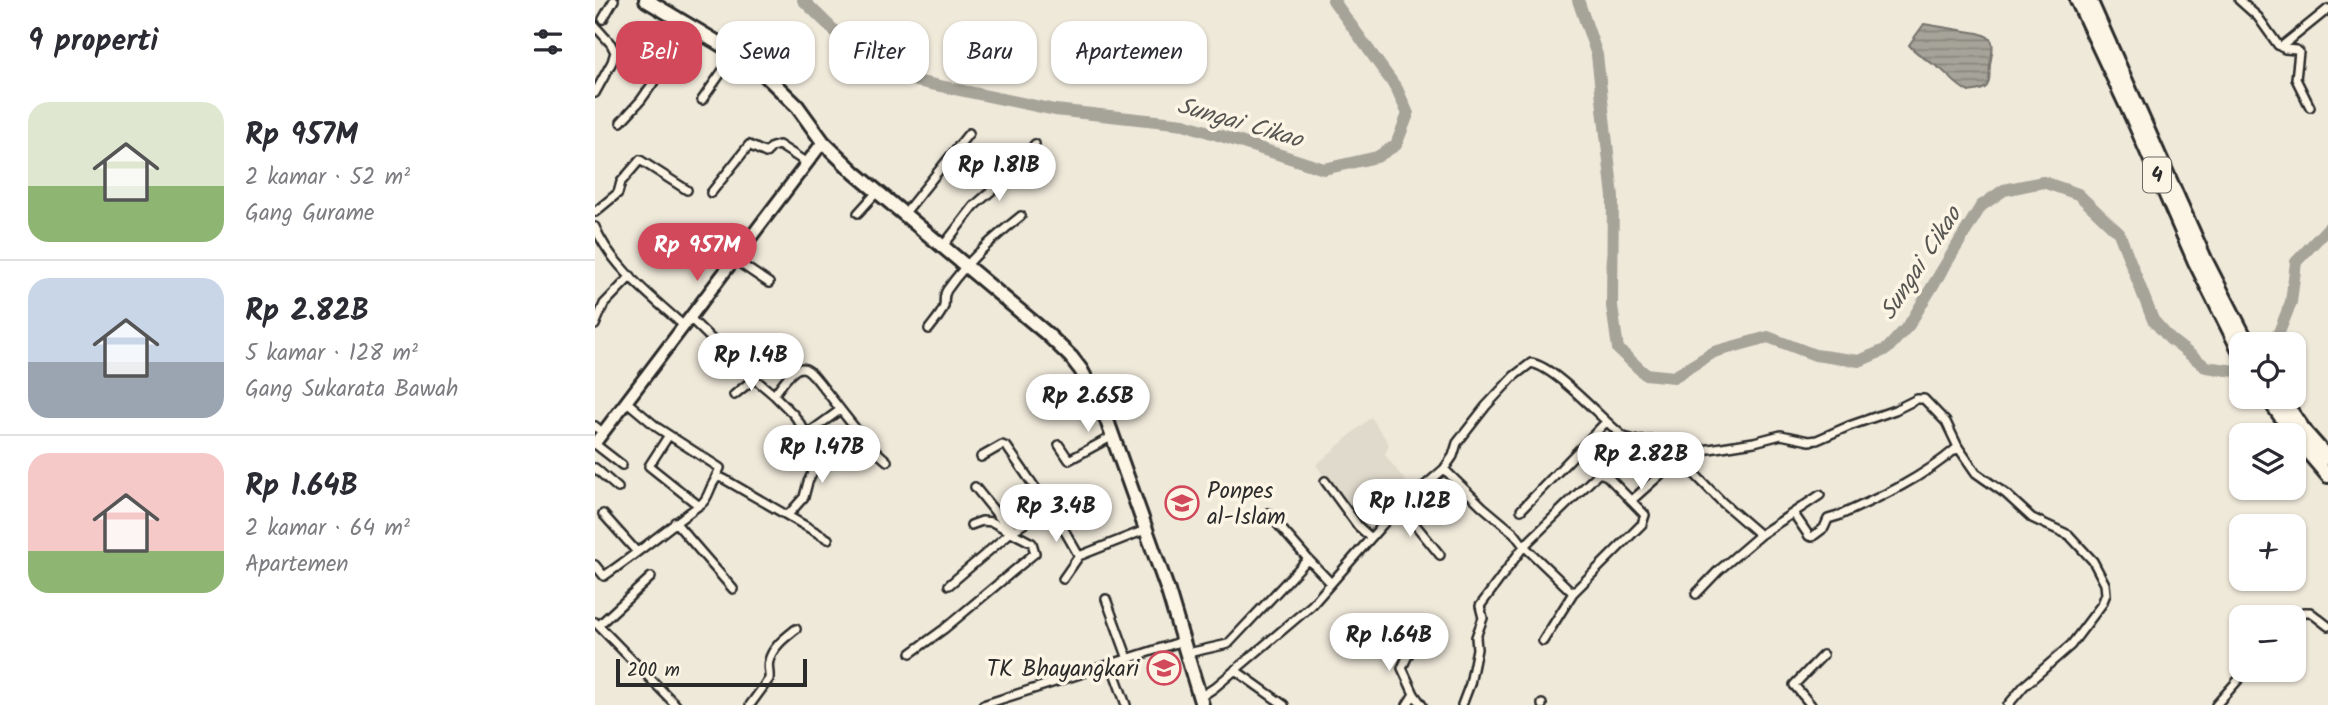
<!DOCTYPE html>
<html lang="id">
<meta charset="utf-8">
<style>
body{margin:0;font-family:Kalam,sans-serif;background:#f2f2f3;color:#2b2b33;height:100vh;display:flex;flex-direction:column;font-size:26px;white-space:nowrap}
*{box-sizing:border-box;margin:0}
p{font-size:23px;color:#7c7c81}
.icon{flex:none;width:38px;height:38px;fill:none;stroke:currentColor;stroke-width:2;stroke-linecap:round;stroke-linejoin:round}
.map{position:relative;flex:1;overflow:hidden}
.drawer{display:flex;flex-direction:column;background:#fff;width:595px}
.drawer>*{flex:none}
.top-card{position:absolute;left:21px;top:21px;width:665px;height:63px;display:flex;gap:14px}
.controls{position:absolute;left:1634px;top:332px;display:grid;gap:14px}
.controls a{display:grid;place-items:center;width:77px;height:77px;border-radius:14px;background:#fff;box-shadow:0 2px 5px #0004;font-size:35px}
.scale{position:absolute;left:21px;bottom:18px;width:191px;box-sizing:border-box;padding-left:7px;border:4px solid #2b2b2b;border-top:0;font-size:19px;line-height:24px;white-space:nowrap;color:#2b2b2b;-webkit-text-stroke:5px #fcf5e5;paint-order:stroke}
.price{position:absolute;translate:-50% -60px;padding:0 16px;border-radius:24px;background:#fff;color:#222;font-size:23px;line-height:46px;filter:drop-shadow(0 2px 4px #0008)}
.price::after{content:'';position:absolute;left:50%;top:42px;width:21px;height:16px;margin-left:-10px;background:inherit;clip-path:polygon(0 0,100% 0,50% 100%)}
.price.active{background:#d1495b;color:#fff}
ul{padding:0;list-style:none}
li{display:flex;align-items:center;gap:21px;height:175px;padding:0 28px}
li+li{border-top:2px solid #e1e1e2}
li span{display:grid;place-items:center;flex:none;width:196px;height:140px;border-radius:21px;color:#555}
li>.icon{margin-inline-start:auto}
span .icon{width:84px;height:84px;fill:#fffc;stroke-width:1}
li b{font-size:30px}
h2{display:flex;justify-content:space-between;align-items:center;height:84px;padding:0 28px;font-size:30px}
.tag{padding:0 24px;border-radius:21px;background:#fff;box-shadow:0 2px 5px #0004;font-size:24px;line-height:63px}
.tag.active{background:#d1495b;color:#fff}
main{display:flex;flex:1;min-height:0}
.map>svg:first-child{display:block}
</style>
<main>
<section class="drawer">
<h2>9 properti<svg class="icon" aria-label="filters" viewBox="0 0 24 24"><path d="M4 7h16M4 17h16"/><circle cx="9" cy="7" r="2"/><circle cx="15" cy="17" r="2"/></svg></h2>
<ul>
<li><span style="background:linear-gradient(#dfe7d0 60%,#8fb573 0)"><svg class="icon" aria-label="home" viewBox="0 0 24 24"><path d="M3 11l9-7 9 7M6 9v11h12V9"/></svg></span><div><b>Rp 957M</b><p>2 kamar · 52 m²</p><p>Gang Gurame</p></div></li>
<li><span style="background:linear-gradient(#c9d6e8 60%,#9aa5b1 0)"><svg class="icon" aria-label="home" viewBox="0 0 24 24"><path d="M3 11l9-7 9 7M6 9v11h12V9"/></svg></span><div><b>Rp 2.82B</b><p>5 kamar · 128 m²</p><p>Gang Sukarata Bawah</p></div></li>
<li><span style="background:linear-gradient(#f6c9c9 70%,#8fb573 0)"><svg class="icon" aria-label="home" viewBox="0 0 24 24"><path d="M3 11l9-7 9 7M6 9v11h12V9"/></svg></span><div><b>Rp 1.64B</b><p>2 kamar · 64 m²</p><p>Apartemen</p></div></li>
</ul>
</section>
<div class="map">
<svg width="1733" height="705" viewBox="0 0 1733 705">
<defs>
<pattern id="water-rules" width="6" height="5" patternUnits="userSpaceOnUse" patternTransform="scale(1.75)"><rect width="6" height="5" fill="#a6a399"/><path d="M0 2.5h6" fill="none" stroke="#87857d"/></pattern>
</defs>
<rect width="100%" height="100%" fill="#efe9da"/>
<filter id="ink" filterUnits="userSpaceOnUse"><feTurbulence type="fractalNoise" baseFrequency=".0143" numOctaves="2"/><feDisplacementMap in="SourceGraphic" scale="14" xChannelSelector="R" yChannelSelector="G"/><feConvolveMatrix kernelMatrix="1 2 1 2 8 2 1 2 1" color-interpolation-filters="sRGB"/></filter>
<g filter="url(#ink)">
<path fill="#e0dacc" d="M 776,417 L 794,444 L 790,455 L 815,487 L 768,532 L 721,465 Z"/>
<path fill="url(#water-rules)" stroke="#75736d" stroke-width="2" d="M 1329,24 L 1383,33 C 1404,38 1397,49 1395,65 C 1394,71 1396,83 1391,87 C 1387,91 1378,91 1374,92 C 1363,87 1356,78 1347,70 C 1336,62 1323,56 1314,45 Z"/>
<g fill="none" stroke-linecap="round" stroke-linejoin="round">
<path stroke="#a6a399" stroke-width="12" d="M 208,0 L 254,45 L 321,81 L 460,110 L 589,124 L 729,169 L 782,157 L 801,145 L 813,114 L 802,89 L 738,0
M 983,0 L 1002,55 L 1018,197 L 1017,306 L 1023,349 L 1050,374 L 1079,377 L 1119,352 L 1173,337 L 1220,355 L 1264,361 L 1292,349 L 1314,325 L 1386,206 L 1409,190 L 1448,182 L 1483,194 L 1524,233 L 1558,320 L 1575,339 L 1611,367 L 1640,371 L 1647,367
M 1679,345 L 1696,302 L 1701,262 L 1733,228"/>
<defs>
<path id="street" d="M 1644,0 L 1663,17 L 1683,45 L 1690,49 L 1701,50 L 1704,52 L 1701,79 L 1715,107
M 8,19 L 19,0
M 0,26 L 16,44 L 20,52 L 17,62 L 0,93
M 1686,47 L 1733,9
M 107,100 L 140,53
M 26,122 L 46,100 L 97,28
M 116,193 L 154,145 L 171,153 L 177,147 L 184,145 L 212,163
M 0,212 L 23,193 L 26,182 L 45,160 L 92,190
M 263,213 L 282,192
M 309,214 L 374,133
M 0,227 C 17,267 57,297 89,326
M 348,246 L 379,206 L 417,173 L 440,144
M 140,260 L 174,283
M 95,318 L 142,364 L 179,395 C 185,387 197,368 207,368 C 214,368 222,380 227,386 C 248,412 266,439 292,461
M 0,325 L 9,304 L 36,276
M 334,329 C 339,322 347,314 349,306 C 350,299 348,296 352,290 C 372,261 399,237 426,216
M 139,395 L 160,378
M 179,395 L 199,415 L 226,454 L 213,482 L 209,497 L 193,515
M 32,402 L 63,428 L 125,468 L 120,479
M 0,426 L 8,433
M 212,434 L 245,410
M 74,435 L 54,466 L 103,505
M 0,444 L 27,465
M 464,445 L 474,460 L 518,436
M 1081,452 L 1084,458 L 1127,502 L 1165,535
M 386,457 L 407,445 L 412,447 L 468,528 L 484,556 L 550,530
M 0,468 L 23,488
M 849,469 L 888,507 L 919,533 L 929,546 L 978,593 L 1047,524 L 1050,515 L 1012,476 L 1004,473 L 929,546 L 885,606 L 888,618 L 881,637 L 882,649 L 875,684 L 867,705
M 1010,475 L 1043,441
M 730,481 L 763,526 L 775,537
M 380,487 L 405,518 L 419,530
M 1036,501 L 1084,458
M 805,506 L 845,555
M 926,510 L 1011,422
M 673,513 L 713,559
M 8,514 L 42,552
M 1199,514 L 1214,536 L 1217,537 L 1229,528 L 1233,519 L 1243,516 C 1288,496 1326,479 1363,447
M 80,522 L 138,589
M 0,565 L 9,576 C 43,553 74,527 106,504 C 115,498 114,484 123,477 L 129,479 L 233,539
M 468,579 L 484,556
M 354,585 L 416,532 L 454,508
M 1101,594 L 1123,571 L 1165,535 L 1225,495
M 511,599 L 533,659
M 1699,621 L 1709,612 L 1715,612 L 1733,626
M 0,622 L 81,705
M 4,625 L 56,577
M 948,641 L 978,593
M 821,644 L 815,651 L 807,668 L 819,694 L 827,705
M 316,653 L 349,629 L 440,553 L 437,543 L 397,522 L 387,521 L 376,525
M 593,653 L 633,644 L 713,559 L 736,583
M 516,664 L 531,705
M 640,670 L 689,705
M 604,698 L 619,688 L 717,605 L 796,515 L 849,469 L 858,456 L 862,443 L 891,406 L 919,376 L 936,363 C 961,367 1007,420 1029,437 L 1043,441 L 1064,440 L 1081,452 L 1095,452 L 1159,442 L 1186,435 L 1214,441 L 1222,440 L 1254,426 L 1300,410 L 1322,399 L 1329,399 L 1351,422 L 1363,447 L 1381,473 L 1411,494 L 1437,518 L 1474,535 L 1498,561 L 1510,584 L 1511,594 L 1507,604 L 1476,645 L 1429,686 L 1413,705
M 155,705 L 174,679 C 175,673 172,667 174,661 C 177,647 191,637 201,629
M 388,705 L 588,641
M 812,705 L 819,694
M 947,705 L 947,704
M 1216,705 L 1199,685 L 1228,655
M 1621,705 L 1652,670"/>
<path id="secondary" d="M 0,443 L 228,142"/>
<path id="highway" d="M 51,0 L 140,53 L 169,74 L 202,106 L 228,142 L 260,173 L 451,333 L 476,357 L 486,370 L 510,415 L 573,591 L 607,705
M 1482,0 L 1540,124 L 1600,262 L 1647,356
M 1495,0 L 1610,259 L 1654,345
M 1672,397 L 1699,436
M 1686,397 L 1711,433 L 1733,458
M 1699,436 L 1733,476"/>
</defs>
<use href="#street" stroke="#2b2b2b" stroke-width="12"/>
<use href="#secondary" stroke="#2b2b2b" stroke-width="16"/>
<use href="#highway" stroke="#2b2b2b" stroke-width="18"/>
<use href="#street" stroke="#fcf5e5" stroke-width="7"/>
<use href="#secondary" stroke="#fcf5e5" stroke-width="10"/>
<use href="#highway" stroke="#fcf5e5" stroke-width="12"/>
</g>
</g>
<defs>
<symbol id="school-ring" viewBox="-11 -11 22 22"><circle r="9.5" fill="#fcf5e5" stroke="#d1495b" stroke-width="1.5"/><path d="M0-5L7-2L0 1L-7-2ZM-4 1L0 2.5L4 1V4Q0 6-4 4Z" fill="#d1495b"/></symbol>
</defs>
<g fill-rule="evenodd">
<use href="#school-ring" x="568" y="484" width="38" height="38"/>
<use href="#school-ring" x="550" y="649" width="38" height="38"/>
</g>
<g text-anchor="middle" stroke-width="7" stroke-linejoin="round" paint-order="stroke">
<rect fill="#fcf5e5" stroke="#6a6863" stroke-width="2" x="1548" y="157.5" width="28" height="35" rx="5"/>
<g font-size="21" font-weight="bold" fill="#2b2b2b">
<text x="1562" y="182">4</text>
</g>
<g font-size="23" fill="#2b2b2b" stroke="#fcf5e5" text-anchor="start">
<text x="612" y="498">Ponpes<tspan x="612" dy="26">al-Islam</tspan></text>
<text x="544" y="676" text-anchor="end">TK Bhayangkari</text>
</g>
<g font-size="24" font-style="italic" fill="#565552" stroke="#fcf5e5">
<text transform="translate(645 122) rotate(16)" y="8">Sungai Cikao</text>
<text transform="translate(1325 263) rotate(-57)" y="8">Sungai Cikao</text>
</g>
</g>
</svg>
<div class="controls">
<a><svg class="icon" aria-label="locate" viewBox="0 0 24 24"><circle cx="12" cy="12" r="6"/><path d="M12 2v4M12 18v4M2 12h4M18 12h4"/></svg></a>
<a><svg class="icon" aria-label="layers" viewBox="0 0 24 24"><path d="M12 4l9 5-9 5-9-5zM3 14l9 5 9-5"/></svg></a>
<a>+</a>
<a>−</a>
</div>
<div class="scale">200 m</div>
<b class="price" style="left:404px;top:203px">Rp 1.81B</b>
<b class="price active" style="left:102px;top:283px">Rp 957M</b>
<b class="price" style="left:156px;top:393px">Rp 1.4B</b>
<b class="price" style="left:493px;top:434px">Rp 2.65B</b>
<b class="price" style="left:227px;top:485px">Rp 1.47B</b>
<b class="price" style="left:1046px;top:492px">Rp 2.82B</b>
<b class="price" style="left:815px;top:539px">Rp 1.12B</b>
<b class="price" style="left:461px;top:544px">Rp 3.4B</b>
<b class="price" style="left:794px;top:673px">Rp 1.64B</b>
<div class="top-card">
<a class="tag active">Beli</a>
<a class="tag">Sewa</a>
<a class="tag">Filter</a>
<a class="tag">Baru</a>
<a class="tag">Apartemen</a>
</div>
</div>
</main>
